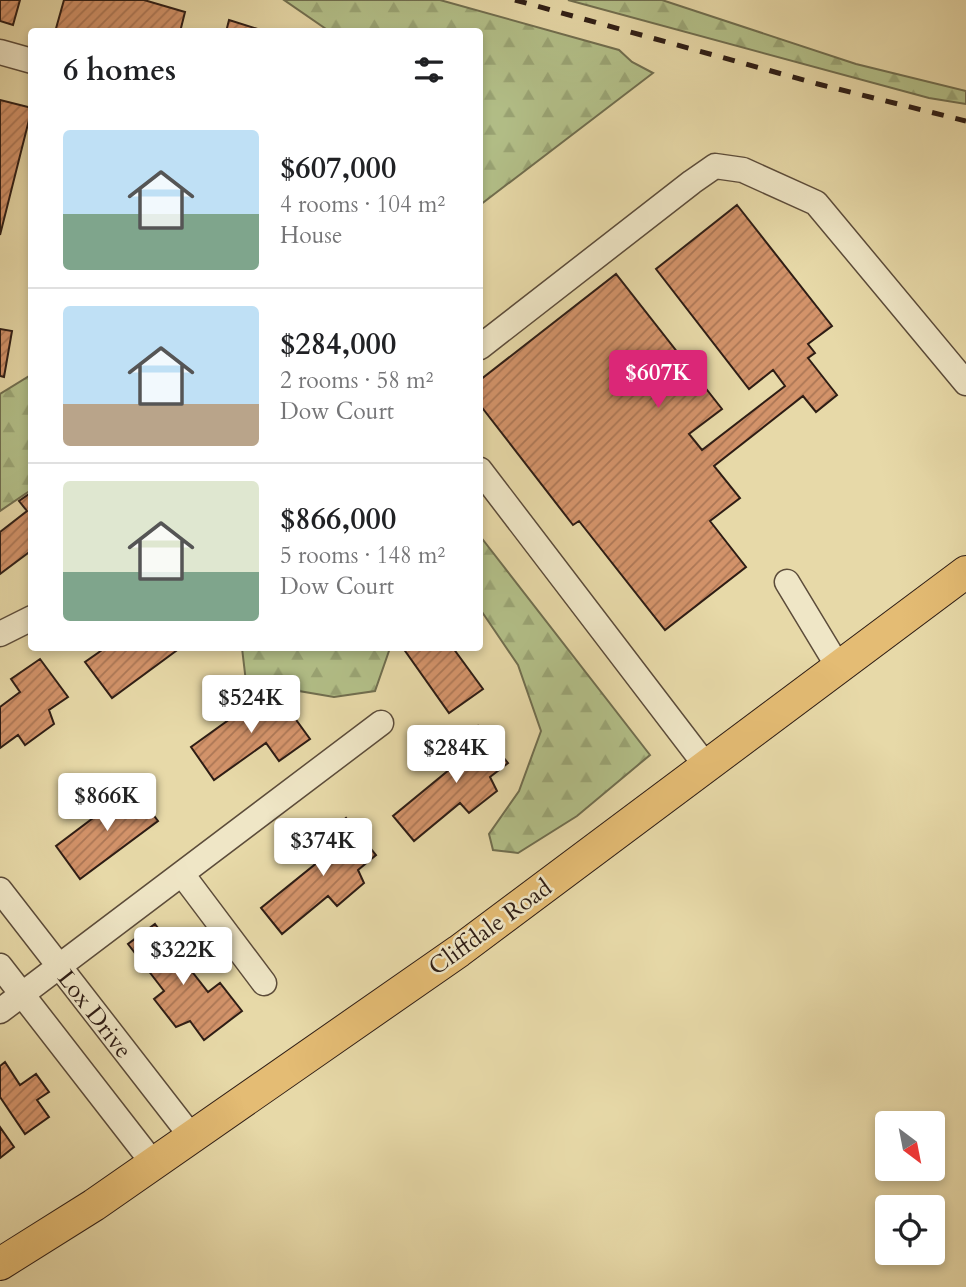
<!DOCTYPE html>
<meta charset="utf-8">
<style>
body{margin:0;font-family:Cardo,serif;background:#f6f6f6;color:#202124;height:100vh;display:flex;flex-direction:column;font-size:26px;white-space:nowrap}
*{box-sizing:border-box;margin:0}
p{font-size:23px;color:#757577}
.icon{flex:none;width:38px;height:38px;fill:none;stroke:currentColor;stroke-width:2;stroke-linecap:round;stroke-linejoin:round}
.map{position:relative;flex:1;overflow:hidden}
.panel{position:absolute;left:28px;top:28px;width:455px;height:623px;display:flex;flex-direction:column;background:#fff;border-radius:7px;box-shadow:0 4px 10px #0003}
.panel>*{flex:none}
.needle{width:46px;rotate:148deg}
.fabs{position:absolute;left:875px;top:1111px;display:grid;gap:14px}
.fabs a{display:grid;place-items:center;width:70px;height:70px;border-radius:7px;background:#fff;box-shadow:0 4px 10px #0003;font-size:35px}
.price{position:absolute;translate:-50% -60px;padding:0 16px;border-radius:7px;background:#fff;color:#222;font-size:23px;line-height:46px;filter:drop-shadow(0 2px 4px #0008)}
.price::after{content:'';position:absolute;left:50%;top:42px;width:21px;height:16px;margin-left:-10px;background:inherit;clip-path:polygon(0 0,100% 0,50% 100%)}
.price.current{background:#db2777;color:#fff}
ul{padding:0;list-style:none}
li{display:flex;align-items:center;gap:21px;height:175px;padding:0 35px}
li+li{border-top:2px solid #e0e0e0}
li span{display:grid;place-items:center;flex:none;width:196px;height:140px;border-radius:7px;color:#555}
li>.icon{margin-inline-start:auto}
span .icon{width:84px;height:84px;fill:#fffc;stroke-width:1}
li b{font-size:30px}
h2{display:flex;justify-content:space-between;align-items:center;height:84px;padding:0 35px;font-size:30px}
.map>svg:first-child{display:block}
</style>
<div class="map">
<svg width="966" height="1287" viewBox="0 0 966 1287">
<defs>
<pattern id="forest-firs" width="22" height="20" patternUnits="userSpaceOnUse" patternTransform="scale(1.75)"><rect width="22" height="20" fill="#b3c089"/><path d="M5 1l3.5 6h-7zM16 11l3.5 6h-7z" fill="#9aa575"/></pattern>
<pattern id="building-hatch" width="6" height="6" patternUnits="userSpaceOnUse" patternTransform="scale(1.75)"><rect width="6" height="6" fill="#d3936a"/><path d="M-1 1l2-2M0 6l6-6M5 7l2-2" fill="none" stroke="#ac7756"/></pattern>
</defs>
<rect width="100%" height="100%" fill="#e7d9a8"/>
<filter id="stains"><feTurbulence type="fractalNoise" baseFrequency=".00286" numOctaves="4"/><feColorMatrix values="0 0 0 0 .2 0 0 0 0 .09 0 0 0 0 .02 0 0 0 .5 -.17"/></filter>
<radialGradient id="worn" r=".72"><stop offset=".6" stop-color="#630" stop-opacity="0"/><stop offset="1" stop-color="#630" stop-opacity=".3"/></radialGradient>
<path fill="url(#forest-firs)" stroke="#706e4f" stroke-width="2" d="M 284,0 L 440,0 L 619,50 L 632,62 L 653,73 L 480,205 L 480,32 L 329,31 Z
M 568,0 L 662,0 L 856,64 L 966,91 L 966,104 L 929,98 Z
M 31,372 L 31,490 L 0,511 L 0,394 L 29,376 Z
M 480,536 L 650,755 L 577,816 L 518,853 L 493,850 L 489,834 L 519,791 L 541,731 L 518,665 L 480,609 Z
M 242,648 L 390,648 L 375,691 L 334,697 L 246,682 Z"/>
<path fill="url(#building-hatch)" stroke="#2e1d15" stroke-width="2" d="M 0,0 L 20,0 L 13,25 L 0,21 Z
M 64,0 L 144,0 L 185,12 L 180,32 L 55,32 Z
M 229,20 L 267,32 L 226,32 Z
M 0,100 L 32,108 L 0,235 Z
M 737,205 L 832,326 L 808,344 L 815,353 L 808,358 L 837,395 L 816,412 L 803,396 L 714,466 L 740,498 L 710,521 L 746,567 L 665,630 L 579,521 L 573,525 L 480,405 L 480,380 L 616,274 L 722,409 L 689,434 L 702,450 L 785,386 L 773,370 L 749,389 L 656,269 Z
M 0,329 L 12,331 L 4,377 L 0,376 Z
M 32,492 L 32,550 L 0,574 L 0,532 L 27,511 L 19,501 Z
M 105,648 L 180,648 L 112,698 L 85,662 Z
M 403,648 L 453,648 L 483,689 L 449,713 Z
M 40,659 L 68,697 L 49,710 L 54,724 L 25,745 L 18,735 L 0,748 L 0,707 L 20,692 L 11,679 Z
M 273,688 L 310,739 L 279,761 L 266,743 L 214,780 L 191,747 Z
M 478,726 L 508,763 L 490,777 L 497,791 L 469,813 L 460,803 L 414,841 L 393,816 L 461,760 L 451,748 Z
M 133,788 L 158,821 L 80,879 L 56,846 Z
M 346,818 L 376,855 L 358,870 L 364,883 L 337,906 L 328,896 L 282,934 L 261,908 L 329,853 L 319,841 Z
M 155,924 L 208,992 L 220,983 L 242,1011 L 204,1040 L 190,1021 L 176,1027 L 154,999 L 164,991 L 128,944 Z
M 5,1062 L 20,1085 L 36,1074 L 49,1092 L 37,1100 L 49,1117 L 25,1134 L 0,1097 L 0,1066 Z
M 0,1127 L 14,1147 L 0,1158 Z"/>
<g fill="none" stroke-linecap="round" stroke-linejoin="round">
<defs>
<path id="minor" d="M 0,52 L 32,61
M 480,347 L 692,182 L 715,166 L 743,170 L 816,203 L 966,383
M 480,470 L 707,767
M 787,582 L 839,668
M 0,634 L 32,618
M 182,874 L 264,983
M 0,890 L 191,1136
M 0,966 L 153,1163
M 0,1011 L 381,723"/>
<path id="major" d="M 0,1264 L 94,1205 L 459,951 L 966,572"/>
</defs>
<use href="#minor" stroke="#5c4c3a" stroke-width="27"/>
<use href="#major" stroke="#2e1d15" stroke-width="34"/>
<use href="#minor" stroke="#efe6c6" stroke-width="24"/>
<use href="#major" stroke="#e4bc74" stroke-width="32"/>
<path stroke="#2e1d15" stroke-width="5" stroke-dasharray="12 12" stroke-linecap="butt" d="M 515,0 L 818,84 L 966,121"/>
</g>
<g text-anchor="middle" stroke-width="5" stroke-linejoin="round" paint-order="stroke">
<g font-size="24" fill="#2e1d15" stroke="#efe6c6">
<text transform="translate(490 927) rotate(-36)" y="8">Cliffdale Road</text>
<text transform="translate(95 1014) rotate(52)" y="8">Lox Drive</text>
</g>
</g>
<rect width="100%" height="100%" filter="url(#stains)"/>
<rect width="100%" height="100%" fill="url(#worn)"/>
</svg>
<div class="fabs">
<a><svg class="needle" viewBox="-14 -14 28 28"><path d="M0-13l5 13h-10z" fill="#e53935"/><path d="M0 13l5-13h-10z" fill="#757577"/></svg></a>
<a><svg class="icon" aria-label="locate" viewBox="0 0 24 24"><circle cx="12" cy="12" r="6"/><path d="M12 2v4M12 18v4M2 12h4M18 12h4"/></svg></a>
</div>
<b class="price current" style="left:658px;top:410px">$607K</b>
<b class="price" style="left:251px;top:735px">$524K</b>
<b class="price" style="left:456px;top:785px">$284K</b>
<b class="price" style="left:107px;top:833px">$866K</b>
<b class="price" style="left:323px;top:878px">$374K</b>
<b class="price" style="left:183px;top:987px">$322K</b>
<section class="panel">
<h2>6 homes<svg class="icon" aria-label="filters" viewBox="0 0 24 24"><path d="M4 7h16M4 17h16"/><circle cx="9" cy="7" r="2"/><circle cx="15" cy="17" r="2"/></svg></h2>
<ul>
<li><span style="background:linear-gradient(#bfe0f5 60%,#7fa58c 0)"><svg class="icon" aria-label="home" viewBox="0 0 24 24"><path d="M3 11l9-7 9 7M6 9v11h12V9"/></svg></span><div><b>$607,000</b><p>4 rooms · 104 m²</p><p>House</p></div></li>
<li><span style="background:linear-gradient(#bfe0f5 70%,#b9a48a 0)"><svg class="icon" aria-label="home" viewBox="0 0 24 24"><path d="M3 11l9-7 9 7M6 9v11h12V9"/></svg></span><div><b>$284,000</b><p>2 rooms · 58 m²</p><p>Dow Court</p></div></li>
<li><span style="background:linear-gradient(#dfe7d0 65%,#7fa58c 0)"><svg class="icon" aria-label="home" viewBox="0 0 24 24"><path d="M3 11l9-7 9 7M6 9v11h12V9"/></svg></span><div><b>$866,000</b><p>5 rooms · 148 m²</p><p>Dow Court</p></div></li>
</ul>
</section>
</div>
